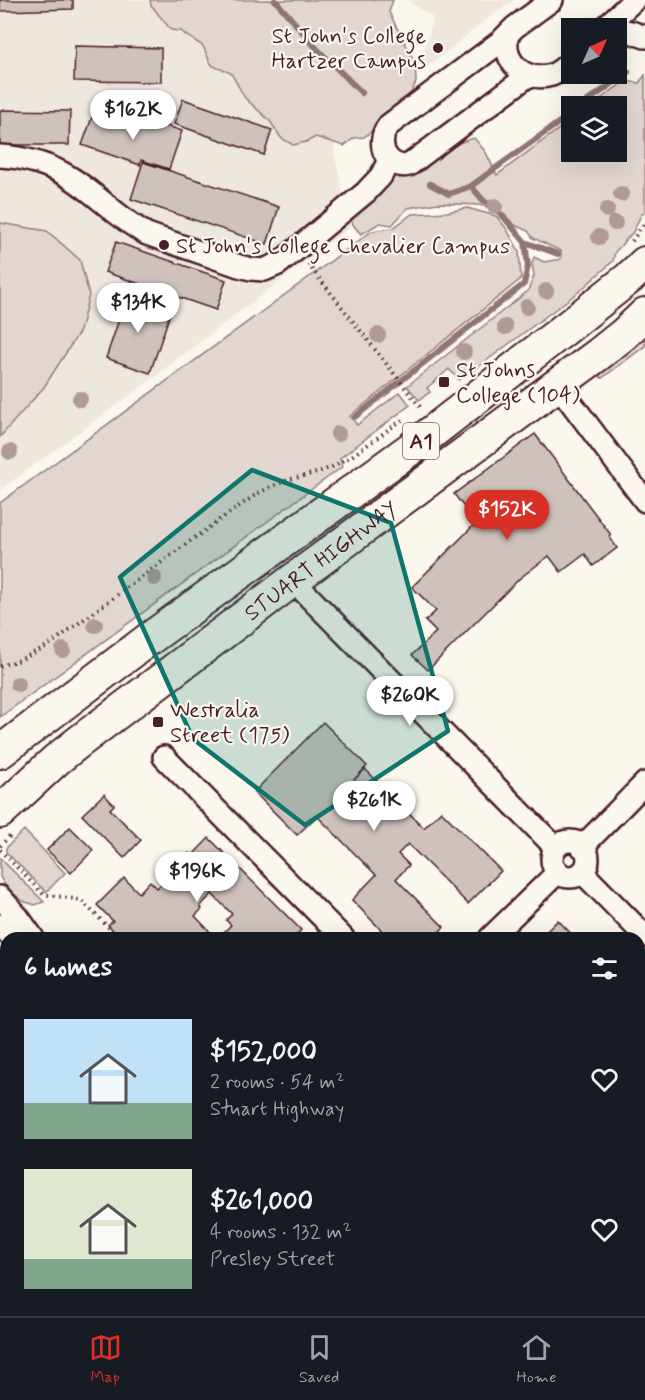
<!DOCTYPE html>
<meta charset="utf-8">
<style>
body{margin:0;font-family:Mynerve,sans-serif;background:#242831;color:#f1f3f6;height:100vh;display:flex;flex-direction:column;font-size:22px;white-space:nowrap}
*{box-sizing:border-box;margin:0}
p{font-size:20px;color:#9ea1a6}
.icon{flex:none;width:33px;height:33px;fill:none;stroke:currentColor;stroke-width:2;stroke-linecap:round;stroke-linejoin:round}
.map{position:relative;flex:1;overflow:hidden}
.side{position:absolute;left:0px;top:932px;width:645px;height:386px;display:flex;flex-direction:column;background:#171b24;border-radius:18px 18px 0 0;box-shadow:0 6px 24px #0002}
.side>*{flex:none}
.needle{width:39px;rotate:45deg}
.fabs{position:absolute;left:561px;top:18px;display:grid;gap:12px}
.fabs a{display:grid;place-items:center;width:66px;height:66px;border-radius:0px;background:#171b24;box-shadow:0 6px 24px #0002;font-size:30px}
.price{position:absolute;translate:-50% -51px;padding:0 14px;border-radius:21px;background:#fff;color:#222;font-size:20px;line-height:39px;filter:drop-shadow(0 2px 3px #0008)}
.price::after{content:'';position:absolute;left:50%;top:36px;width:18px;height:14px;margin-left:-9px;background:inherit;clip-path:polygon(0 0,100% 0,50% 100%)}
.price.on{background:#d93025;color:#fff}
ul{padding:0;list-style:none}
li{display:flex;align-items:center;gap:18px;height:150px;padding:0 24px}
li span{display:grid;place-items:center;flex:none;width:168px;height:120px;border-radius:0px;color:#555}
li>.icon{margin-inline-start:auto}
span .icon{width:72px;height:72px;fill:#fffc;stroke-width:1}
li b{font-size:26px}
h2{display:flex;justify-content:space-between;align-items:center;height:72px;padding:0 24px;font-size:26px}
.dock{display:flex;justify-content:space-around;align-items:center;height:84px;border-top:2px solid #363941;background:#171b24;font-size:16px;color:#9ea1a6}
.dock a{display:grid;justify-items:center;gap:3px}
.dock .on{color:#d93025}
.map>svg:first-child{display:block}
</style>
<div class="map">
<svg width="645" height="1316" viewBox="0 0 645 1316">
<rect width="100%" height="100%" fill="#fbf7ec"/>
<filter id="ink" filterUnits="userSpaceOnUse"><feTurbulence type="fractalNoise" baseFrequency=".0167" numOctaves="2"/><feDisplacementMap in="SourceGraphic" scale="12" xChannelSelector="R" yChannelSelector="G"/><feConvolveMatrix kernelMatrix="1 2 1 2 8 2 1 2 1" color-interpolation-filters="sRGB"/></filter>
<g filter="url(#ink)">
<path fill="#eee7de" d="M 0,0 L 163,0 L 336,135 L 334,152 L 350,227 L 141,387 L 0,490 Z
M 407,0 L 514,0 L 482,23 L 419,74 L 433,18 Z"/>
<path fill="#e2d7d0" stroke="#967b7e" stroke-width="1.5" d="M 150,0 L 393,0 L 389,12 L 415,63 L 416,82 L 408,100 L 379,126 L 364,137 L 354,138 L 344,146 L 316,137 L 306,142 L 293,145 L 281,138 L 270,121 L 245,98 L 231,73 L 213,66 L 210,62 L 203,46 L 187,36 L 181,31 L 171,30 L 151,5 Z
M 645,75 L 645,212 L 641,215 L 633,232 L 615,252 L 613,261 L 581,290 L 470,373 L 459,380 L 449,369 L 427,388 L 430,392 L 419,400 L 407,386 L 528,291 L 534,276 L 532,264 L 534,257 L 544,262 L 561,259 L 561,251 L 533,238 L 528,231 L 515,225 L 499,210 L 479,205 L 438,203 L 408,208 L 392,225 L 380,223 L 361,234 L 354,226 L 349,215 L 388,174 L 401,176 L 425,169 L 446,147 L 474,138 L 485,151 L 497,175 L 571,120 L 572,152 L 616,152 L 616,106 L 591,106 L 625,81 L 639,83 Z
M 467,208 L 496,216 L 506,228 L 519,251 L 521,279 L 350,416 L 357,425 L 400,392 L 410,405 L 340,458 L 342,467 L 0,717 L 0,503 L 372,231 L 393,228 L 412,214 L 447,212 Z
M 0,223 L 47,231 L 80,260 L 89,295 L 80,331 L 44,387 L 0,437 Z
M 645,339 L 645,346 L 602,378 L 597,375 Z
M 24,830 L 65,873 L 46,892 L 6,852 L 6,848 Z
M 0,858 L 44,902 L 35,905 L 23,901 L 7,888 L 0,877 Z
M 6,1049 L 6,1289 L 0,1293 L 0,1056 Z
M 639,1165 L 645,1171 L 645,1310 L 639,1316 L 635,1316 L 631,1311 L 639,1311 Z"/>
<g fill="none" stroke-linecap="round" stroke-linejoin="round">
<path stroke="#907477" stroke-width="6" d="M 275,0 L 318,50 L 362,93
M 581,106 L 628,72
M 471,186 L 572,113
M 525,242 L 558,254
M 355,417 L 524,284 L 528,266 L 525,242 L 502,215 L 483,200 L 471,186 L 449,194 L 430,184"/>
</g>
<path fill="#cfc2bc" stroke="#4a1f2b" stroke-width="1.5" d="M 0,0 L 73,0 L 73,9 L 0,11 Z
M 75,46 L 161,48 L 161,82 L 74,81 Z
M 183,99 L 272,130 L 264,155 L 174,124 Z
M 0,110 L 70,111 L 69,145 L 0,145 Z
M 94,112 L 149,131 L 152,121 L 182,131 L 169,169 L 141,160 L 140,165 L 82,145 Z
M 143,162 L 279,207 L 267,244 L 131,199 Z
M 116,242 L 226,280 L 216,310 L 105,272 Z
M 127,296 L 171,311 L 150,373 L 106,358 Z
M 535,434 L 611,535 L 609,536 L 617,548 L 593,566 L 585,554 L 561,572 L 549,556 L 520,578 L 428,670 L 412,655 L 436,632 L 425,621 L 436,611 L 412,587 L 476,523 L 454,494 Z
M 323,722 L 367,766 L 349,785 L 365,769 L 424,828 L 441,811 L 501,871 L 468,904 L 408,844 L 398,854 L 409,865 L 396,879 L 444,927 L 433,938 L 389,938 L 352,900 L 376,875 L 317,816 L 297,835 L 254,792 Z
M 104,794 L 114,805 L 110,809 L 141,840 L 124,858 L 82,815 Z
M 70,827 L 93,850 L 71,873 L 47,850 Z
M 209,838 L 301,930 L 294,938 L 229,938 L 224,932 L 231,925 L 226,920 L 232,914 L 212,894 L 200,906 L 202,909 L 195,916 L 216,938 L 120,938 L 108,925 L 113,921 L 97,905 L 124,878 L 139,893 L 150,881 L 157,888 L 166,880 L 172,886 L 181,878 L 174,869 L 189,853 L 192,856 Z
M 558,920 L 575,938 L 540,938 Z
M 645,1027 L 645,1060 L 639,1054 L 639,1033 Z
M 474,1311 L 522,1311 L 527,1316 L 478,1316 Z"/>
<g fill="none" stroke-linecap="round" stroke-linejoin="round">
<defs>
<path id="minor" d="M 604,28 L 634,0
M 616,29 L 631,32 L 645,37
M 508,34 C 501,62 525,83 552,75 C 560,72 566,66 572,60
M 529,75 L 409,165 C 393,169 380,154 383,138 C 383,133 386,129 389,125 L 500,42 L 515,27 L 552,0
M 0,156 C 24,157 51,165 71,178 C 98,195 119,219 147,234 L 239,266 L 251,269 L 264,270 L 278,264 L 302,245 L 366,192 L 381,176 L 389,160
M 557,384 L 645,501
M 293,580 L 310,598 L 556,848
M 164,757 L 343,938
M552 859a18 18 0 1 1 36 0a18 18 0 1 1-36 0Z
M 582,847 L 645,783
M 582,872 L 645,936
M 0,897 L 18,917 L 33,938
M 0,925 L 13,938
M 490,938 L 558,872
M 391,1311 L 396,1316
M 21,1316 L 30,1311"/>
<g id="highway">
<path d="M 0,752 L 149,639 L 413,447 L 570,325 L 629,278 L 645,263"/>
<path id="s1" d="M 0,812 L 56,760 L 80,741 L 293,580 L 599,354 L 624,334 L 645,314"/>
</g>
</defs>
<use href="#minor" stroke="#4a1f2b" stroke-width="26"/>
<use href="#highway" stroke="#4a1f2b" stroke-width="36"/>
<path stroke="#4a1f2b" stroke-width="4" stroke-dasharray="1.5 4.5" stroke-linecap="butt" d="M 632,241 L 645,222
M 308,264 L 421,408
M 0,666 L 20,660 L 49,645 L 219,520 L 260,492 L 287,480 L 316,473 L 332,467 L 353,455 L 405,418
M 0,846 L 10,836
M 0,850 L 43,894 L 81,900 L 119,938
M 639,1242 L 645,1248
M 0,1284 L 6,1276
M 0,1303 L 6,1299
M 359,1311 L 364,1316
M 436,1311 L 441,1316"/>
<use href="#minor" stroke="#fbf7ec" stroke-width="21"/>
<use href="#highway" stroke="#fbf7ec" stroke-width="32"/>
</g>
<g fill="#af9a98">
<circle cx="621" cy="194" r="8"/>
<circle cx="495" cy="206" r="8"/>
<circle cx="607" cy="210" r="8"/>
<circle cx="615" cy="223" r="8"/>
<circle cx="599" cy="237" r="8"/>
<circle cx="546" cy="291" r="8"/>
<circle cx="527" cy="307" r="8"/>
<circle cx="505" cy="327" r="8"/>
<circle cx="378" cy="335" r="8"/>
<circle cx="464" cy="352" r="8"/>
<circle cx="80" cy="399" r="8"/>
<circle cx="338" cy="434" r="8"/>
<circle cx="10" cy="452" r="8"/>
<circle cx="154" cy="578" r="8"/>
<circle cx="95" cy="625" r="8"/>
<circle cx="63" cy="650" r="8"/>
<circle cx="18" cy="684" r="8"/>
</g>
</g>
<path fill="#0f766e" fill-opacity="0.2" stroke="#0f766e" stroke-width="4.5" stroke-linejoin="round" d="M 252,470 L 391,523 L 448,731 L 305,825 L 193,739 L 120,577 Z"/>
<g fill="#4a1f2b" stroke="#fbf7ec" stroke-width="2">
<circle cx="438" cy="48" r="6"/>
<circle cx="164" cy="245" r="6"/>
<rect x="438" y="376" width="12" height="12" rx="3"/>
<rect x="152" y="716" width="12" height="12" rx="3"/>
</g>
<g text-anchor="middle" stroke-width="4.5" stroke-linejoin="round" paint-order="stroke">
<rect fill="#fbf7ec" stroke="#7f6065" stroke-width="1.5" x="403" y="423" width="36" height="36" rx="4.5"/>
<g font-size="21" font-weight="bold" fill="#4a1f2b">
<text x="421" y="448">A1</text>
</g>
<g font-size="22" fill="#4a1f2b" stroke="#fbf7ec" text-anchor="start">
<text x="426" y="43" text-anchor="end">St John's College<tspan x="426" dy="25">Hartzer Campus</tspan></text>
<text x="176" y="253">St John's College Chevalier Campus</text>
<text x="456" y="377">St Johns<tspan x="456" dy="25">College (104)</tspan></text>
<text x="170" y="717">Westralia<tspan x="170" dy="25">Street (175)</tspan></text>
</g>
<g font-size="22" fill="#4a1f2b" stroke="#fbf7ec">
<text dy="8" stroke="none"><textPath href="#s1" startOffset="408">STUART HIGHWAY</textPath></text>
</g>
</g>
</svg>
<div class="fabs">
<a><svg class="needle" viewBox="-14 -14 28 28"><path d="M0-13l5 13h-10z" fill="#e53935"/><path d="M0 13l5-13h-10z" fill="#9ea1a6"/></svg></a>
<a><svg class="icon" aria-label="layers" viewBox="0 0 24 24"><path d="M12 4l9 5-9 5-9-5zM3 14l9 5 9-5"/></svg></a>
</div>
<b class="price" style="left:133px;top:141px">$162K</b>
<b class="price" style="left:138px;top:334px">$134K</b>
<b class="price on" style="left:507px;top:541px">$152K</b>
<b class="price" style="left:410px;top:727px">$260K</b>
<b class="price" style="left:374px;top:832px">$261K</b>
<b class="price" style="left:197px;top:903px">$196K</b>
<section class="side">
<h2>6 homes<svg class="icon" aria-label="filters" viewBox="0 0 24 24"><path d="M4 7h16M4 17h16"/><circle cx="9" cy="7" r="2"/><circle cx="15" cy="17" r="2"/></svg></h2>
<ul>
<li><span style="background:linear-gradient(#bfe0f5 70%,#7fa58c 0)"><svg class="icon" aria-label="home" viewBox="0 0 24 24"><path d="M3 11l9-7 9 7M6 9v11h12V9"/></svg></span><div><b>$152,000</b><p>2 rooms · 54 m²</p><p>Stuart Highway</p></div><svg class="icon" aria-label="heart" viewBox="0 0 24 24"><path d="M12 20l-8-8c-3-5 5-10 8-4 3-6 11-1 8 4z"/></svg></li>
<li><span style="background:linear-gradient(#dfe7d0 75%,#7fa58c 0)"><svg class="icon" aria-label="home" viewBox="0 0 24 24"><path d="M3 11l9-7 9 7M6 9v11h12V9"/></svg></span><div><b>$261,000</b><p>4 rooms · 132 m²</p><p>Presley Street</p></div><svg class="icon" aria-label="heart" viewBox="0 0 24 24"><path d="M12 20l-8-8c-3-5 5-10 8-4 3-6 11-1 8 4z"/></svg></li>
</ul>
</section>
</div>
<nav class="dock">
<a class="on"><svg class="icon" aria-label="map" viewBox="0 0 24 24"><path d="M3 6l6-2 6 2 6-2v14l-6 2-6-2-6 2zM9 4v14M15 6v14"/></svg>Map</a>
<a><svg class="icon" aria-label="saved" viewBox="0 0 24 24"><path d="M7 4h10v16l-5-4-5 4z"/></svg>Saved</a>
<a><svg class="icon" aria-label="home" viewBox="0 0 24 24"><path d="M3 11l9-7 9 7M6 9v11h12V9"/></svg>Home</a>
</nav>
